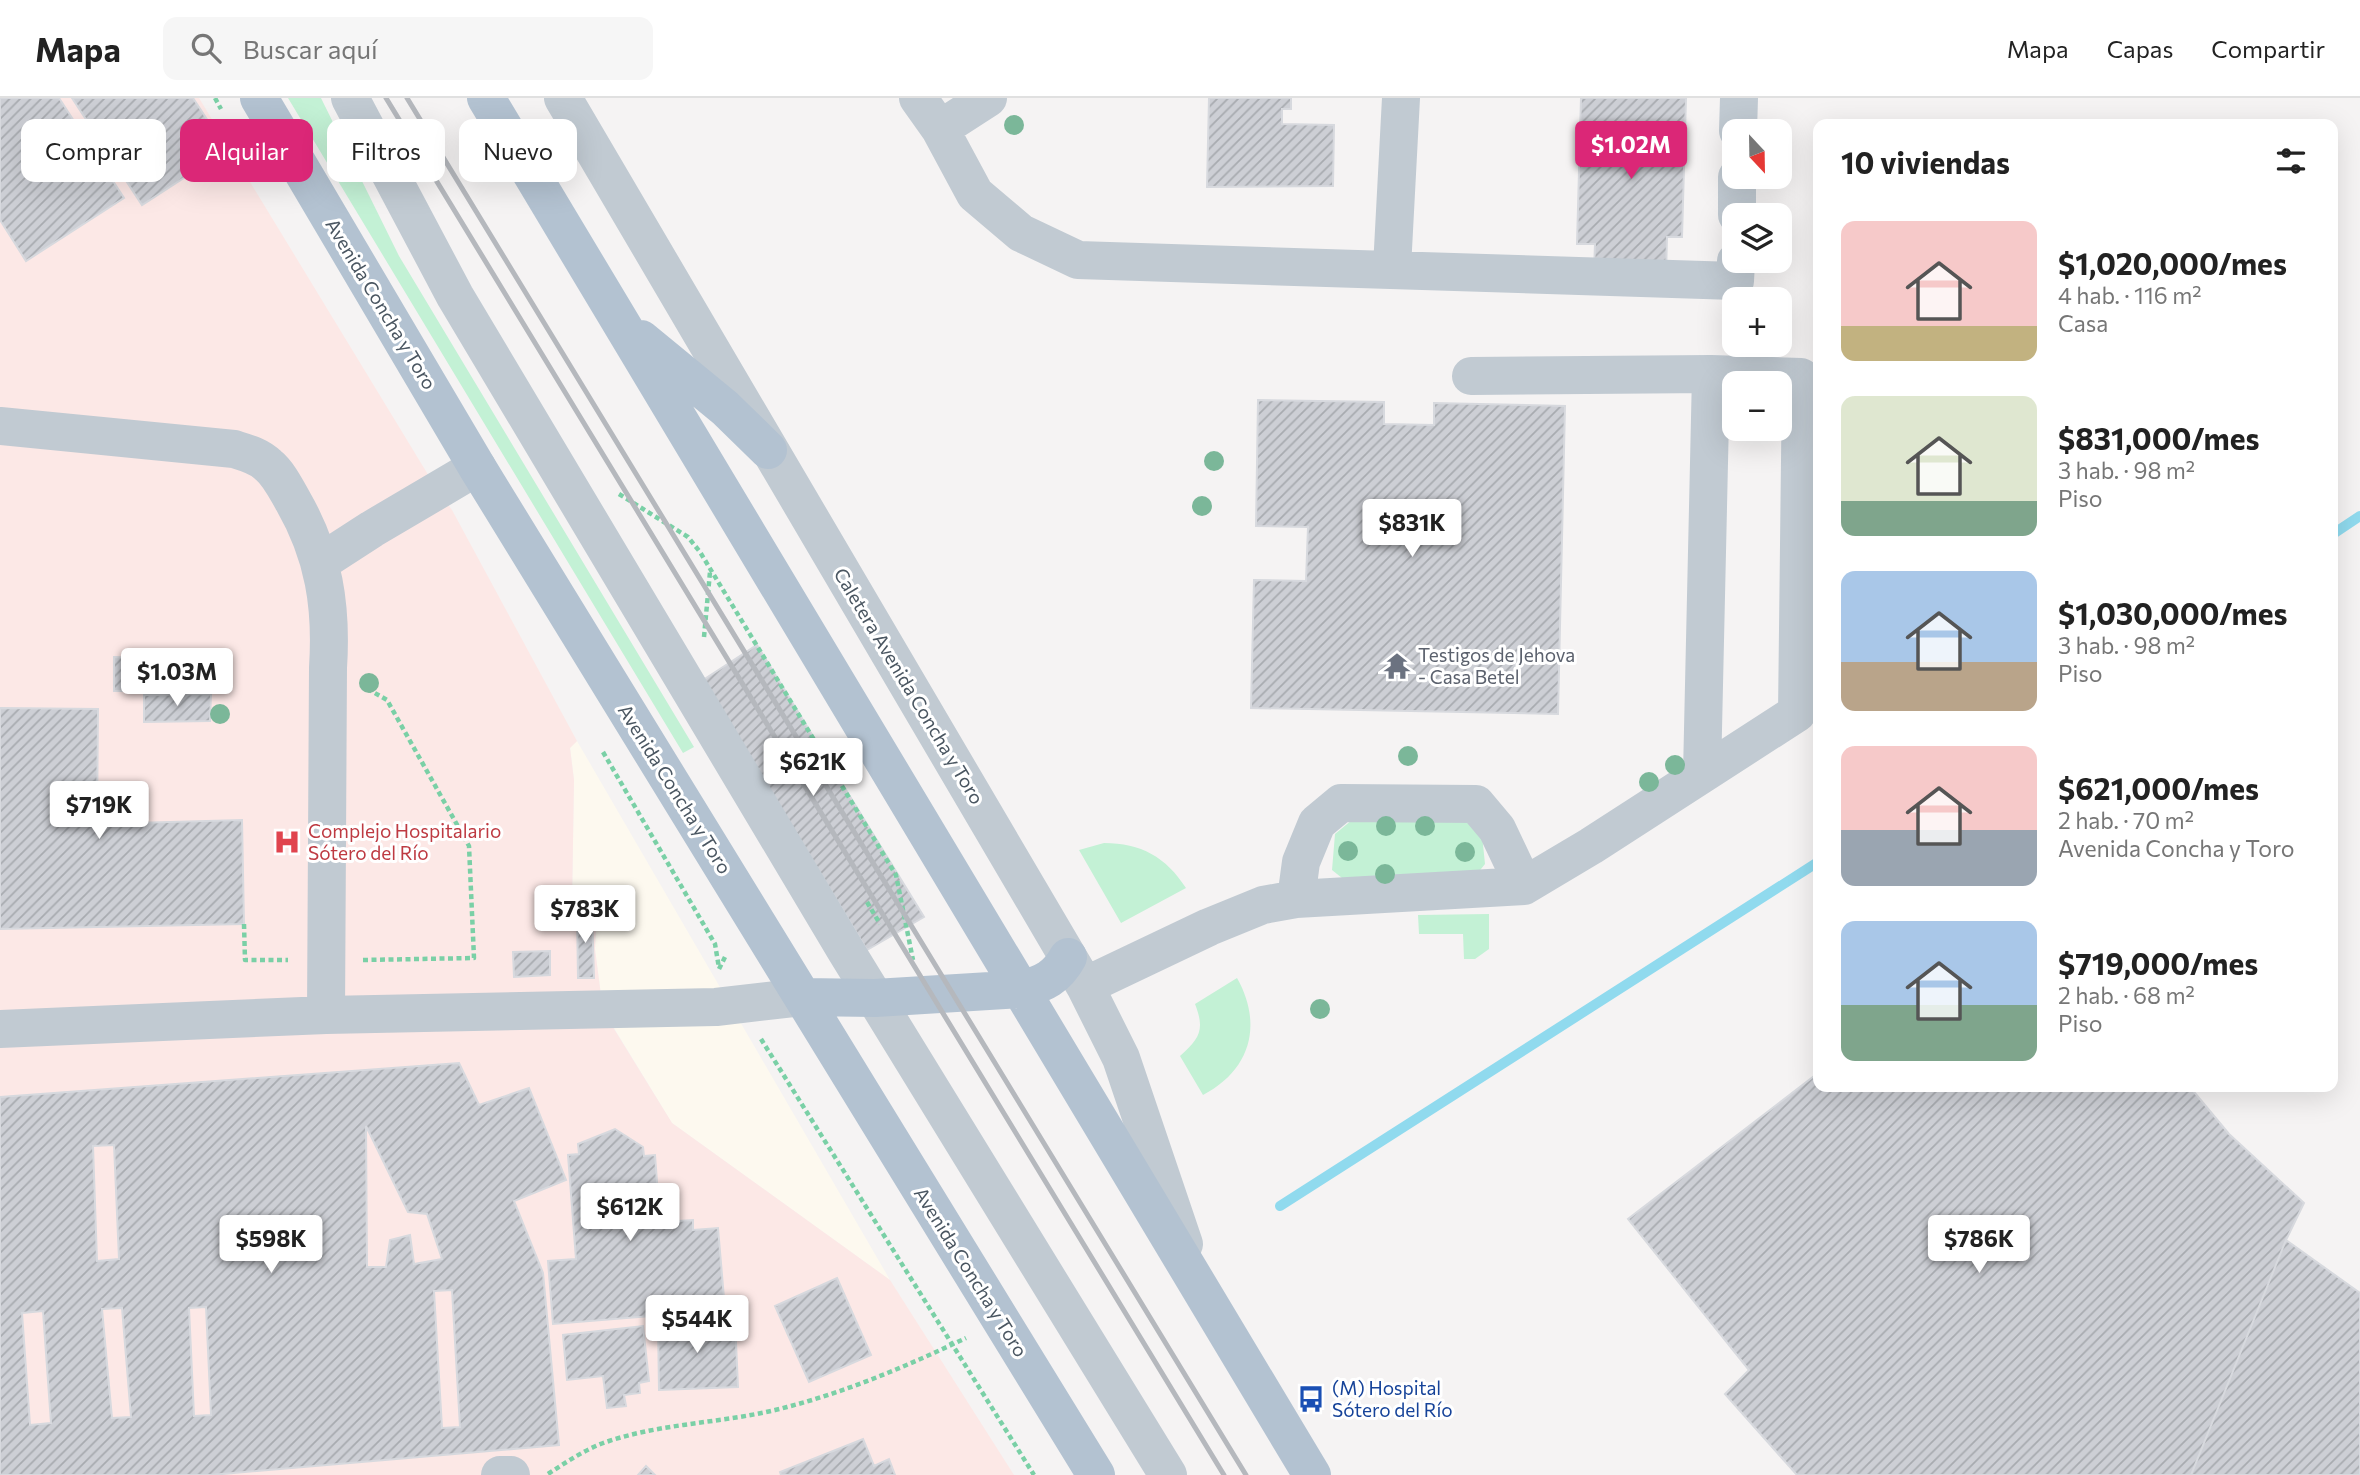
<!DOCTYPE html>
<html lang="es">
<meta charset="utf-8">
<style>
body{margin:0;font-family:Commissioner,sans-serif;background:#f6f6f6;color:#222;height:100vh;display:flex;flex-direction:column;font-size:26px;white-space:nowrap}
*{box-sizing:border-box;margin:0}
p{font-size:23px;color:#767676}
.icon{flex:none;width:38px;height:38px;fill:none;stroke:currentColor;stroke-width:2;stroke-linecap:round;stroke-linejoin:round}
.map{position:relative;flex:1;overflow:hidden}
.drawer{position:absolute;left:1813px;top:21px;width:525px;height:973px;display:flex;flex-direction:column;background:#fff;border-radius:14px;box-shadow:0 7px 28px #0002}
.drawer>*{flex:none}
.guide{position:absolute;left:21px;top:21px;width:665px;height:63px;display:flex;gap:14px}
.needle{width:46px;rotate:158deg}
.buttons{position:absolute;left:1722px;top:21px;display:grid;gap:14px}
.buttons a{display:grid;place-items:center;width:70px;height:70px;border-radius:14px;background:#fff;box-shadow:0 7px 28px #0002;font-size:35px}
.price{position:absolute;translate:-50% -60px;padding:0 16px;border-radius:7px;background:#fff;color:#222;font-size:23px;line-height:46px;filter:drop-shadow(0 2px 4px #0008)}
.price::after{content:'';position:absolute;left:50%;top:42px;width:21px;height:16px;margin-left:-10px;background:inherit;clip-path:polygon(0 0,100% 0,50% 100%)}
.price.selected{background:#db2777;color:#fff}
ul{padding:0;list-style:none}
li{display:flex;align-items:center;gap:21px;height:175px;padding:0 28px}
li span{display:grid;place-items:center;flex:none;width:196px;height:140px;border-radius:14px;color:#555}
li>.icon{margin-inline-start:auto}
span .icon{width:84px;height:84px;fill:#fffc;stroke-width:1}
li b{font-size:30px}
h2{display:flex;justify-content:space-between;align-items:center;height:84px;padding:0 28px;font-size:30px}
.tag{padding:0 24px;border-radius:14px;background:#fff;box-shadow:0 7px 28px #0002;font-size:24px;line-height:63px}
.tag.selected{background:#db2777;color:#fff}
header{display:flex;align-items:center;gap:42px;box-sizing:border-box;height:98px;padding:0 35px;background:#fff;border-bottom:2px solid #e0e0e0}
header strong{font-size:33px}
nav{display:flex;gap:38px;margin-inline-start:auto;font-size:24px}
.search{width:490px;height:63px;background:#f6f6f6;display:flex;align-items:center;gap:18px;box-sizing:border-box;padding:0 24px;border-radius:14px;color:#767676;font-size:26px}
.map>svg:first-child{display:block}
</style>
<header>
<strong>Mapa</strong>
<div class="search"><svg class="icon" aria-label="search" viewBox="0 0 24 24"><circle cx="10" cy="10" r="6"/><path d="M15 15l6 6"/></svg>Buscar aquí</div>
<nav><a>Mapa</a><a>Capas</a><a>Compartir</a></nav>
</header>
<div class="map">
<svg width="2360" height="1377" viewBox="0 0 2360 1377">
<defs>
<pattern id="building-hatch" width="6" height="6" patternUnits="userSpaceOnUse" patternTransform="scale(1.75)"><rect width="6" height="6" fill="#cdcfd5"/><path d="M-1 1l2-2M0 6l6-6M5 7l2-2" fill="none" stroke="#a8abb0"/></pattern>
</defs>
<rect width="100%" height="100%" fill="#f5f3f3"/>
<path fill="#fdf9ef" d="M 577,643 L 890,1182 L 672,1025 L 603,912 L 595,851 L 597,806 L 572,807 L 574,682 L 570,649 Z"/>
<path fill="#fce8e6" d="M 0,0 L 199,0 L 438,393 L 452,412 L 577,643 L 570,650 L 574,682 L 572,807 L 597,805 L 595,851 L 603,913 L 672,1025 L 890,1182 L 1014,1377 L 0,1377 Z"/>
<path fill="#c3f1d5" d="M 288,0 L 321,0 L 399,158 L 694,649 L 683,655 Z
M 1466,719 L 1481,727 L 1485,766 L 1473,781 L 1352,788 L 1332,772 L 1335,736 L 1352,722 Z
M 1104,745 C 1141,745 1166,759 1186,790 L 1121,825 L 1079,752 Z
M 1489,816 L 1489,851 L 1475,861 L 1464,861 L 1463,836 L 1419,836 L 1418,817 Z
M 1237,880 C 1263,926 1251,972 1203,997 L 1180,958 C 1200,940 1205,932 1195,906 Z"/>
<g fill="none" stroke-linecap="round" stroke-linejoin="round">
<path stroke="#90daee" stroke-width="10" d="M 2333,436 L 2360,418
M 1280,1108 L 1818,764"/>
</g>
<path fill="url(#building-hatch)" stroke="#d7d9de" stroke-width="2" fill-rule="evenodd" d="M 0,0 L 59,0 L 124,100 L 26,163 L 0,122 Z
M 72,0 L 193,0 L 227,52 L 142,107 Z
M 1209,0 L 1291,0 L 1291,11 L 1282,11 L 1282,26 L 1334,27 L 1333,88 L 1207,89 Z
M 1581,0 L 1686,0 L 1682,139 L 1667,139 L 1666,176 L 1594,173 L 1595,146 L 1577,146 Z
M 1258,302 L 1384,304 L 1384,326 L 1434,327 L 1434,305 L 1565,308 L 1558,616 L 1251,610 L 1254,482 L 1306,483 L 1308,429 L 1256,428 Z
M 757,547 L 924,819 L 867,852 L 703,582 Z
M 114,559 L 147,560 L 147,593 L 114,593 Z
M 211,596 L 210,623 L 144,624 L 144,597 Z
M 0,610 L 98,611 L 97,726 L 242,722 L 244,826 L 0,831 Z
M 592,812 L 594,880 L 578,880 L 577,813 Z
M 550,853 L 550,877 L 514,879 L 513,854 Z
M 459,965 L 479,1007 L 529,990 L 566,1082 L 514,1103 L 543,1175 L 559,1347 L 211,1377 L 0,1377 L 0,999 ZM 366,1028 L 408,1114 L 427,1116 L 442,1161 L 414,1166 L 410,1137 L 390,1142 L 386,1169 L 367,1169 ZM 114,1047 L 119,1161 L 97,1163 L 93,1048 ZM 452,1192 L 460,1329 L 442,1330 L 434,1193 ZM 206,1209 L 211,1317 L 194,1318 L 189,1210 ZM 122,1210 L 131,1319 L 112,1320 L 102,1211 ZM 43,1213 L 51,1325 L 30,1327 L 22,1215 Z
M 1818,975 L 1818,989 L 2190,989 L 2229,1036 L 2304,1105 L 2286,1142 L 2191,1377 L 1797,1377 L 1725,1296 L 1749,1272 L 1628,1121 Z
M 615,1031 L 643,1049 L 644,1058 L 655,1057 L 660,1124 L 693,1122 L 693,1132 L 718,1130 L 725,1212 L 553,1226 L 548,1163 L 576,1161 L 568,1057 L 579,1056 L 578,1046 Z
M 2286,1142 L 2360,1195 L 2360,1377 L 2191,1377 Z
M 837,1180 L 871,1257 L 809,1284 L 775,1208 Z
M 735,1222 L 738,1289 L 659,1292 L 658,1224 Z
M 643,1228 L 649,1283 L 639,1285 L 640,1295 L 624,1297 L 626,1308 L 607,1310 L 603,1278 L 567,1282 L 563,1237 Z
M 863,1341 L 874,1368 L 889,1361 L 895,1377 L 781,1377 L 780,1374 Z
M 646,1368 L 655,1377 L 638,1377 Z"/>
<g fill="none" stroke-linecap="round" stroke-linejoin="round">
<path stroke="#7ad0a6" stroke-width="4.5" stroke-dasharray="5 3.5" stroke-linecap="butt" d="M 215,0 L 221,11
M 619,396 L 688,439 L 700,454 L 896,777 L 913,862
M 704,539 L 710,474
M 603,654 L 715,846 L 719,870
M 867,804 L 880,826
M 244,826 L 245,862 L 288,862
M 363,862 L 474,860 L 469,748 L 387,602 L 366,590
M 719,871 L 725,859
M 761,941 L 1034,1377
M 548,1376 C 568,1363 587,1350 609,1343 C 667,1324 729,1325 787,1309 C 849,1293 909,1267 966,1240"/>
<path stroke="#c1cad2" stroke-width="38" d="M 350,0 L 455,198 L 846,853 L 1168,1377
M 563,0 L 1085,888 L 1121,960 L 1184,1146
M 918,0 L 940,31 L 975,96 L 1021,135 L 1078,162 L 1735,183 L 1736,163
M 940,31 L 988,0
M 1738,33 L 1739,0
M 1737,117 L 1737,79
M 1392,170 L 1401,0
M 0,328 L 234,351 C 247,355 259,358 268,367 C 279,376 286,391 293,403 C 324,457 332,508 328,570 L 326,917
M 321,464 L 372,431 L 477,369
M 1702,676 L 1711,276
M 1296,801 L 1301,764 L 1317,725 L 1341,705 L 1476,706 L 1497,731 L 1524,788
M 1085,888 L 1209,829 L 1263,807 L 1296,801 L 1524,788 L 1591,748 L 1797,615 L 1801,279 L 1711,276 L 1471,278
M 0,931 L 326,917 L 716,909 L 803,899
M 500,1377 L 511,1377"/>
<path stroke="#b3c2d1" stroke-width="38" d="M 259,0 L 477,369 L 1096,1377
M 486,0 L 1312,1377
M 641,241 L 725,310 L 768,352
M 803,899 L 875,900 L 1022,891 C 1044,886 1057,879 1068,859"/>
<path stroke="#b5b8bd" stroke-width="5" d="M 386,0 L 1224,1377
M 407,0 L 1246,1377"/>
</g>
<g fill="#7bb799">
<circle cx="1014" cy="27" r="10"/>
<circle cx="1214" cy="363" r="10"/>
<circle cx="1202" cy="408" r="10"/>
<circle cx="163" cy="564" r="10"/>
<circle cx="216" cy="564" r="10"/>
<circle cx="190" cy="567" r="10"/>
<circle cx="369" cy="585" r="10"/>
<circle cx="205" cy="586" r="10"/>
<circle cx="220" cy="616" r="10"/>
<circle cx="1408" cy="658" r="10"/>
<circle cx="1675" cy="667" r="10"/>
<circle cx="1649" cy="684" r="10"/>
<circle cx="1386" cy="728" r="10"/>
<circle cx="1425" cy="728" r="10"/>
<circle cx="1348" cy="753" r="10"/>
<circle cx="1465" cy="754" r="10"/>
<circle cx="1385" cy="776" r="10"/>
<circle cx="1320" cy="911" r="10"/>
</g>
<defs>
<symbol id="temple-bare" viewBox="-9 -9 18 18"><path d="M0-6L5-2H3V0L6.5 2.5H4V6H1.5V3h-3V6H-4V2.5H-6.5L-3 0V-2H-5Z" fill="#6b7280" stroke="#fff" stroke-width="2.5" paint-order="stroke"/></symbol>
<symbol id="hospital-bare" viewBox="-9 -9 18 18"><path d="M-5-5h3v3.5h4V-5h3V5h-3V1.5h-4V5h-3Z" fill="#e0444e" stroke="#fff" stroke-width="2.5" paint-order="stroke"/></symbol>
<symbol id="bus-bare" viewBox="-9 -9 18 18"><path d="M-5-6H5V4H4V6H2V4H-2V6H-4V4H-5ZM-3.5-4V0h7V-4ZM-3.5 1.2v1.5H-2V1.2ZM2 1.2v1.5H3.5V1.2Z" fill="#1a4fb4" stroke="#fff" stroke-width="2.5" paint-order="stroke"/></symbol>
</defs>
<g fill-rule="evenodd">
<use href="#temple-bare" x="1378" y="549" width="38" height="38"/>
<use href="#hospital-bare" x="268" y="725" width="38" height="38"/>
<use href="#bus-bare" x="1292" y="1282" width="38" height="38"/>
</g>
<g text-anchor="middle" stroke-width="6" stroke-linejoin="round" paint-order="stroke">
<g font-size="19" fill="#4a5661" stroke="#fff">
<text transform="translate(381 206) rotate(59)" y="7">Avenida Concha y Toro</text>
<text transform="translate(909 588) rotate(59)" y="7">Caletera Avenida Concha y Toro</text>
<text transform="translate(675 691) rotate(58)" y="7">Avenida Concha y Toro</text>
<text transform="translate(971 1174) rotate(58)" y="7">Avenida Concha y Toro</text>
</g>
<g font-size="19" fill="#5b616d" stroke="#fff" text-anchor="start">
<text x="1418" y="564">Testigos de Jehova<tspan x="1418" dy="22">- Casa Betel</tspan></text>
</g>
<g font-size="19" fill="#be3a42" stroke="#fff" text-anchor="start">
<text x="308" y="740">Complejo Hospitalario<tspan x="308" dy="22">Sótero del Río</tspan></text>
</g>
<g font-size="19" fill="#164399" stroke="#fff" text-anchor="start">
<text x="1332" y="1297">(M) Hospital<tspan x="1332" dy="22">Sótero del Río</tspan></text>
</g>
</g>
</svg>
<div class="buttons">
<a><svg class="needle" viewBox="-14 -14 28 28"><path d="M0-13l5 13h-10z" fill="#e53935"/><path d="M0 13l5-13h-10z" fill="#767676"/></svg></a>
<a><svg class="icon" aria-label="layers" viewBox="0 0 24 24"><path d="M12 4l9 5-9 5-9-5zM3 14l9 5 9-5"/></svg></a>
<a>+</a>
<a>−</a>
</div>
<b class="price selected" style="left:1631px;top:83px">$1.02M</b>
<b class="price" style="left:1412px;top:461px">$831K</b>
<b class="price" style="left:177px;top:610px">$1.03M</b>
<b class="price" style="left:813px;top:700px">$621K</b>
<b class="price" style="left:99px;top:743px">$719K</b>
<b class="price" style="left:585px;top:847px">$783K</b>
<b class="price" style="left:630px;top:1145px">$612K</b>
<b class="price" style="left:271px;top:1177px">$598K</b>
<b class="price" style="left:1979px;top:1177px">$786K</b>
<b class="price" style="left:697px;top:1257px">$544K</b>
<div class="guide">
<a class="tag">Comprar</a>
<a class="tag selected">Alquilar</a>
<a class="tag">Filtros</a>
<a class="tag">Nuevo</a>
</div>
<section class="drawer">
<h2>10 viviendas<svg class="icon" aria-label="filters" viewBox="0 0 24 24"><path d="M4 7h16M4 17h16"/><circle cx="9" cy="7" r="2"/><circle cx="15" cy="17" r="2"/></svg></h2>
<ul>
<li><span style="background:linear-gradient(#f6c9c9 75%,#c2b280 0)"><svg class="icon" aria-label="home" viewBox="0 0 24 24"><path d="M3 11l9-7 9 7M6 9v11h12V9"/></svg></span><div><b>$1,020,000/mes</b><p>4 hab. · 116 m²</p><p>Casa</p></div></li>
<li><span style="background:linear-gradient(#dfe7d0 75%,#7fa58c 0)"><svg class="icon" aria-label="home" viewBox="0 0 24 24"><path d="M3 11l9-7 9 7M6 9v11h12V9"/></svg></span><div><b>$831,000/mes</b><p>3 hab. · 98 m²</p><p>Piso</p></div></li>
<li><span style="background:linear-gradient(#a9c7e8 65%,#b9a48a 0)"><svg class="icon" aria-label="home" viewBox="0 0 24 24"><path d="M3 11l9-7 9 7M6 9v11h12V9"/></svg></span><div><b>$1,030,000/mes</b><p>3 hab. · 98 m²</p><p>Piso</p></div></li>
<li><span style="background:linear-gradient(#f6c9c9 60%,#9aa5b1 0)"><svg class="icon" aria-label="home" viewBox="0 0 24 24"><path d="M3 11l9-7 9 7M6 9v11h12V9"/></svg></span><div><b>$621,000/mes</b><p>2 hab. · 70 m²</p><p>Avenida Concha y Toro</p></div></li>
<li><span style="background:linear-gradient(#a9c7e8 60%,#7fa58c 0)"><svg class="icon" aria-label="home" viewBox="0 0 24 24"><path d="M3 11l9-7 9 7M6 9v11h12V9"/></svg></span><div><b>$719,000/mes</b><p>2 hab. · 68 m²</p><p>Piso</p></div></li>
</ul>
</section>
</div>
